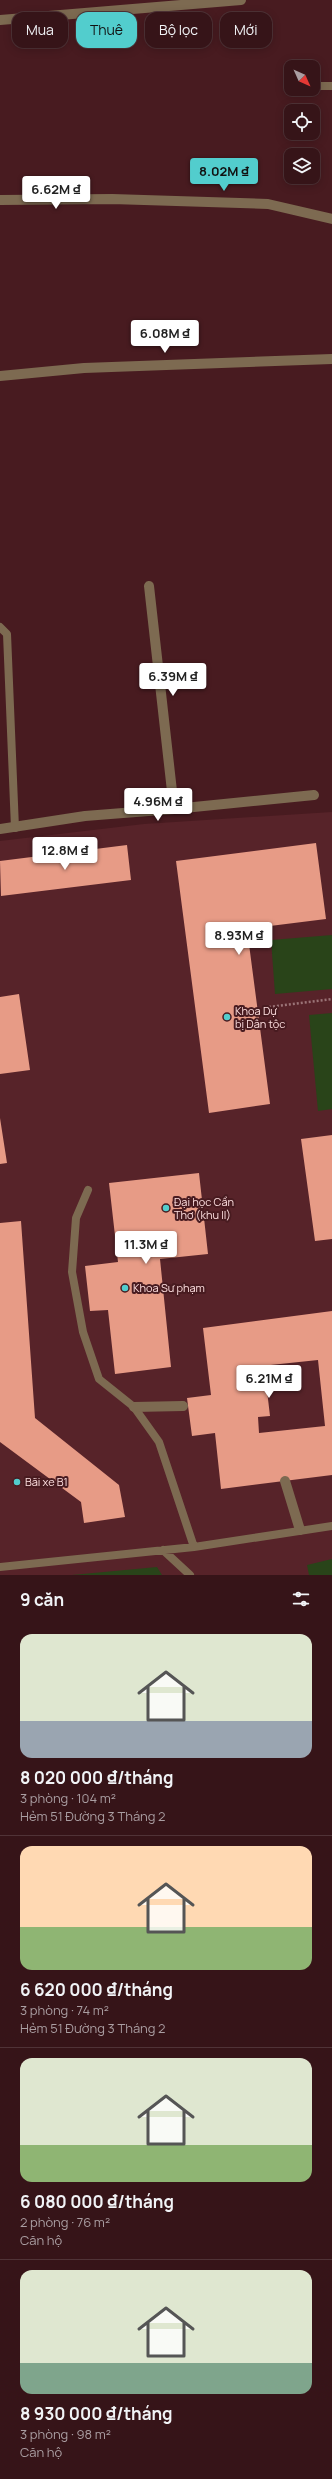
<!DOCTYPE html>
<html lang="vi">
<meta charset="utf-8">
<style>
body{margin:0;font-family:Manrope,sans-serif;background:#3d1d21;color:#f1f3f6;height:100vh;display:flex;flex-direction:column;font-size:15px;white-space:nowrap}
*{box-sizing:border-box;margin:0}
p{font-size:13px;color:#aa9ea2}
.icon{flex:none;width:22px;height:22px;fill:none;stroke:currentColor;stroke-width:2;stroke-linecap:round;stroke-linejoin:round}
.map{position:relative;height:1575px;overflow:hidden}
.side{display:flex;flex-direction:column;background:#361418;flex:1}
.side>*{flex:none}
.top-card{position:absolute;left:12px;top:12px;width:308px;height:36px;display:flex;gap:8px}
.needle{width:26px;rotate:135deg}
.controls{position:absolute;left:284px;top:60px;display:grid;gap:8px}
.controls a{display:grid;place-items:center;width:36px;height:36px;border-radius:8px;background:#361418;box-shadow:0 2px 10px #0003,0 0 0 1px #503337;font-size:20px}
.price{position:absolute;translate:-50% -34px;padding:0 9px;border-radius:4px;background:#fff;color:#222;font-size:13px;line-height:26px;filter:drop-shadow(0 1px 2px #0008)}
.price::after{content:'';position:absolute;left:50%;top:24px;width:12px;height:9px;margin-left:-6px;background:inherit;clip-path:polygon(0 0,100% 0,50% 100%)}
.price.selected{background:#52cdcd;color:#111}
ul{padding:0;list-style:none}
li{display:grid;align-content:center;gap:8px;height:212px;padding:0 20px}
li+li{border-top:1px solid #503337}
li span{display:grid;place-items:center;height:124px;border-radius:12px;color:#555}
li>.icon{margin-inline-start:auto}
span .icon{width:72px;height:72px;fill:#fffc;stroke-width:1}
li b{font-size:17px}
h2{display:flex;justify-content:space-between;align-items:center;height:48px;padding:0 20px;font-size:17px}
.chip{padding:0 14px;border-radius:12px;background:#361418;box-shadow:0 2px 10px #0003,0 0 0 1px #503337;font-size:14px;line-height:36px}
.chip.selected{background:#52cdcd;color:#111}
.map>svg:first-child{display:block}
</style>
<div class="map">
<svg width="332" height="1575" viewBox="0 0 332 1575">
<rect width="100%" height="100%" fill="#481b20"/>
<path fill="#572329" d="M 332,812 L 332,1575 L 0,1575 L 0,841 L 144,824 Z"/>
<path fill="#294419" d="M 332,935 L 332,989 L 275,994 L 271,940 Z
M 332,1013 L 332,1109 L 318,1111 L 309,1015 Z
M 332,1559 L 332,1575 L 309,1575 L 307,1565 Z
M 157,1567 L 162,1575 L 72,1575 Z"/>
<path fill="#e79b86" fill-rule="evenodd" d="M 316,843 L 326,919 L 247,929 L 270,1104 L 209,1113 L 176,861 Z
M 127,845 L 131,880 L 1,896 L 0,861 Z
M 19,994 L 30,1070 L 0,1074 L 0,997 Z
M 0,1118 L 7,1163 L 0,1164 Z
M 332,1135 L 332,1239 L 315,1241 L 301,1139 Z
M 199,1173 L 208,1254 L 160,1259 L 171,1367 L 115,1374 L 108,1310 L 90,1311 L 85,1266 L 118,1262 L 109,1183 Z
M 21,1221 L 35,1418 L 119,1485 L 125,1517 L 84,1523 L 81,1502 L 0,1442 L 0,1223 Z
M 332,1311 L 332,1475 L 221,1489 L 215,1433 L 192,1436 L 187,1398 L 211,1395 L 203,1328 ZM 318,1360 L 325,1426 L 259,1433 L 258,1417 L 270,1416 L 266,1382 L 254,1383 L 252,1367 Z"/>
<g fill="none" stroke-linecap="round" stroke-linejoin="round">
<path stroke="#9b7477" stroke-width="2.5" stroke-dasharray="2 2" stroke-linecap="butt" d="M 269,1007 L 332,999"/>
<path stroke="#7d6a51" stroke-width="8" d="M 321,86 L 332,86
M 0,627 L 7,634 L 15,828
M 88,1190 L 76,1218 L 72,1272 L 83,1332 L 99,1379 L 134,1407 L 159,1442 L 194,1547
M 163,1550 L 190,1575
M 0,1567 L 194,1547 L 332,1526"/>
<path stroke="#7d6a51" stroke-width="10" d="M 0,20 L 241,0
M 0,200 L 112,199 L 268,204 L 332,219
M 0,376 L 84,368 L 332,359
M 149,586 L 174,809
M 0,829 L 85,816 L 174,809 L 314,795
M 134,1407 L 183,1406
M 285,1481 L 300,1530"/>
</g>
<g fill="#52cdcd" stroke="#481b20" stroke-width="1.5">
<circle cx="227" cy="1017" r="4"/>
<circle cx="166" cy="1208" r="4"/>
<circle cx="125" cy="1288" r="4"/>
<circle cx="17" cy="1482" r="4"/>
</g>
<g text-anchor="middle" stroke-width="4" stroke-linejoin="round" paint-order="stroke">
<g font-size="11" fill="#fedfe0" stroke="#481b20" text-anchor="start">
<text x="235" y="1015">Khoa Dự<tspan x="235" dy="13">bị Dân tộc</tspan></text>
<text x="174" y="1206">Đại học Cần<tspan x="174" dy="13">Thơ (khu II)</tspan></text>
<text x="133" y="1292">Khoa Sư phạm</text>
<text x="25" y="1486">Bãi xe B1</text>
</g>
</g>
</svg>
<div class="controls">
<a><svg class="needle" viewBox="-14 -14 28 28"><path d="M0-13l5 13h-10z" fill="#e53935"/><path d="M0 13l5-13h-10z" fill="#aa9ea2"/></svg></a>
<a><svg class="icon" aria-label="locate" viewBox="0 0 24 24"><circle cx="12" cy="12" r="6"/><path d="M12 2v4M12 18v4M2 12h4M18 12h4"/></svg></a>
<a><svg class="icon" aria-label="layers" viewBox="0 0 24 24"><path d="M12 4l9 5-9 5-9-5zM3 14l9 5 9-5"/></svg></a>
</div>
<b class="price selected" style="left:224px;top:192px">8.02M ₫</b>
<b class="price" style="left:56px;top:210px">6.62M ₫</b>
<b class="price" style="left:165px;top:354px">6.08M ₫</b>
<b class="price" style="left:173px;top:697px">6.39M ₫</b>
<b class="price" style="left:158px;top:822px">4.96M ₫</b>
<b class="price" style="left:65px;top:871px">12.8M ₫</b>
<b class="price" style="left:239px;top:956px">8.93M ₫</b>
<b class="price" style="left:146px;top:1265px">11.3M ₫</b>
<b class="price" style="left:269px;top:1399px">6.21M ₫</b>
<div class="top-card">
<a class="chip">Mua</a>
<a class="chip selected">Thuê</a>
<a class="chip">Bộ lọc</a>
<a class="chip">Mới</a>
</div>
</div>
<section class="side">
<h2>9 căn<svg class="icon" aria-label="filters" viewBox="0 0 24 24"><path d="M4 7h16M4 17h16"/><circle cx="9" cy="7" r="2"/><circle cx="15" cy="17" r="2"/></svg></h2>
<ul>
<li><span style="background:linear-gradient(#dfe7d0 70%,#9aa5b1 0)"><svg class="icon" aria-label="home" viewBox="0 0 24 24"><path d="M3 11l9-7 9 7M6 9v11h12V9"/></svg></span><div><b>8 020 000 ₫/tháng</b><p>3 phòng · 104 m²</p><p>Hẻm 51 Đường 3 Tháng 2</p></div></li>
<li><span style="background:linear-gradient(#ffd9b3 65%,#8fb573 0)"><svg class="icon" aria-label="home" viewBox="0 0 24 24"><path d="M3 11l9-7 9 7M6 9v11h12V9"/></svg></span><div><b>6 620 000 ₫/tháng</b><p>3 phòng · 74 m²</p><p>Hẻm 51 Đường 3 Tháng 2</p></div></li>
<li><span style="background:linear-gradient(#dfe7d0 70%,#8fb573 0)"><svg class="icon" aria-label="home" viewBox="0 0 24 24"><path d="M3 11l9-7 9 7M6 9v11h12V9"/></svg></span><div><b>6 080 000 ₫/tháng</b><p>2 phòng · 76 m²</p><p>Căn hộ</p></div></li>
<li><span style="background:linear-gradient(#dfe7d0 75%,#7fa58c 0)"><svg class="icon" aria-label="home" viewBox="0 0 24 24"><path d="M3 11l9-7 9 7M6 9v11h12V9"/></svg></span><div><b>8 930 000 ₫/tháng</b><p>3 phòng · 98 m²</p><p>Căn hộ</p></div></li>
</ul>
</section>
